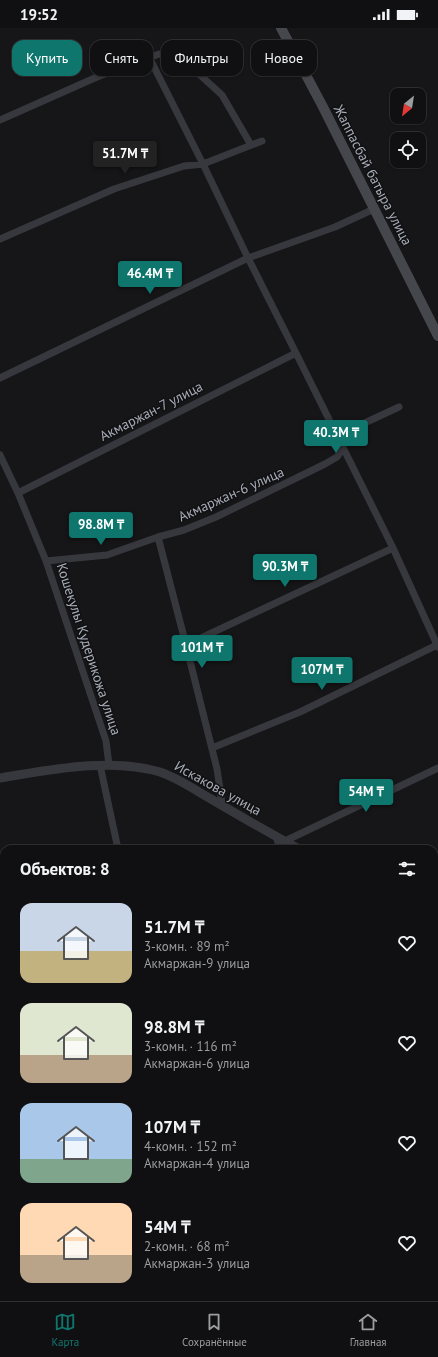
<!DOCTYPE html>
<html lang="ru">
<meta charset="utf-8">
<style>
body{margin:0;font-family:"PT Sans",sans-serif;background:#19191b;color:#f1f3f6;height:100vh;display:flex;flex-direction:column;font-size:15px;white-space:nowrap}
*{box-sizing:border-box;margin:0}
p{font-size:13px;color:#9c9d9f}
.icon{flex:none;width:22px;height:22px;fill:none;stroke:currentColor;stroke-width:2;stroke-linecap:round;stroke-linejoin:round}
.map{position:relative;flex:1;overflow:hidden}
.panel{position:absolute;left:0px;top:817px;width:438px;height:456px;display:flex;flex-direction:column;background:#101012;border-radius:12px 12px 0 0;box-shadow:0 1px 3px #0004,0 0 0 1px #303032}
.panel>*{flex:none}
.banner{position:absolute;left:12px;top:12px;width:414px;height:36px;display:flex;gap:8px}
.needle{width:26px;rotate:210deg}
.fabs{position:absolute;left:390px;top:60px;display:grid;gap:8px}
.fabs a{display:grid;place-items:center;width:36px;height:36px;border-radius:8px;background:#101012;box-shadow:0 1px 3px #0004,0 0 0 1px #303032;font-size:20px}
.price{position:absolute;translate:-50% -34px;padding:0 9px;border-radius:4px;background:#0f766e;color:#fff;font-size:13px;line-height:26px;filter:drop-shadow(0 1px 2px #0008)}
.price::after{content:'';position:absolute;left:50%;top:24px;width:12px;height:9px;margin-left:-6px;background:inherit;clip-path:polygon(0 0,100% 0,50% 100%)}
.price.selected{background:#222;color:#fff}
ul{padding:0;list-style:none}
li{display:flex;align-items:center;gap:12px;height:100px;padding:0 20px}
li span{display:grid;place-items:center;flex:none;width:112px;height:80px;border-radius:12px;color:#555}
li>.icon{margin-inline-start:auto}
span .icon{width:48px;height:48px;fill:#fffc;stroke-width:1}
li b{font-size:17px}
h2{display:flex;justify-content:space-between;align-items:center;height:48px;padding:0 20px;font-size:17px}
.tag{padding:0 14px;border-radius:12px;background:#101012;box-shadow:0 1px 3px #0004,0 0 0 1px #303032;font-size:14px;line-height:36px}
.tag.selected{background:#0f766e;color:#fff}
.status{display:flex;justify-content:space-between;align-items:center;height:28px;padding:0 20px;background:#101012;direction:ltr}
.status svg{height:11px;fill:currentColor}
.dock{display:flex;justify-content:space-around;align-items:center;height:56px;border-top:1px solid #303032;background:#101012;font-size:11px;color:#9c9d9f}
.dock a{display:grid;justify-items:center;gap:2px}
.dock .selected{color:#0f766e}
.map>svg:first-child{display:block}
</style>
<div class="status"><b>19:52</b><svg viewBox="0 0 49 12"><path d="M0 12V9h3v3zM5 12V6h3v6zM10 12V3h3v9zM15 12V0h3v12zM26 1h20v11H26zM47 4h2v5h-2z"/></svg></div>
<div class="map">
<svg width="438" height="1273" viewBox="0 0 438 1273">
<rect width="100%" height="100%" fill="#161618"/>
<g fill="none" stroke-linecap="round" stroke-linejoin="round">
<path stroke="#37383d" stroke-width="7" d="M 149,29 L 203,136 L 248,230 L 296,325 L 393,520 L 438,619
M 0,92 L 97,49 L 159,26 L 189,37 L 222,67 L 251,117
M 0,211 L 114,161 L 184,138 L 203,136 L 262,113
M 0,350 L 248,230 L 335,199 L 374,181
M 0,427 L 18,465 L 46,533 L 106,713 L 109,737
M 18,465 L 296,325
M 158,509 L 186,617 L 217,741 L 220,761 L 222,777
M 46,533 L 107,527 L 158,509 L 184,502 L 216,489 L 325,436 L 337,429 L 341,423 L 339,412 L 343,405 L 399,379
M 186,617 L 393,520
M 212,720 L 300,684 L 437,617
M 100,737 L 118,821
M 276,808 L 280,821
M 285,813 L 438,740
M 434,950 L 438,953
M 0,955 L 4,955
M 434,983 L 438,982
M 0,1046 L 4,1025
M 434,1083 L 438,1082
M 434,1101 L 438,1100
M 0,1190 L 4,1192
M 434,1222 L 438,1221
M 0,1264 L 4,1263
M 102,1269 L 102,1273
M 174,1269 L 174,1273
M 297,1269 L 298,1273
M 413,1269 L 414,1273
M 241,1273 L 257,1269"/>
<path stroke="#37383d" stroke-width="9" d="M 0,750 C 49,742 111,729 160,744 C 178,750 195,762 211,771 C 240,788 269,805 299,821
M 434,897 L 438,900"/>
<path stroke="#45474d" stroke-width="10" d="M 281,0 L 323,79 L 438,308"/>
</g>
<g text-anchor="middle" stroke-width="3" stroke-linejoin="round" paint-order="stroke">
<g font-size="14" fill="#a8adb8" stroke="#111113">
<text transform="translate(373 147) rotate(63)" y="5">Жаппасбай батыра улица</text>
<text transform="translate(151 383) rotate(-27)" y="5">Акмаржан-7 улица</text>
<text transform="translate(231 466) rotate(-24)" y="5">Акмаржан-6 улица</text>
<text transform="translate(89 621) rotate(72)" y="5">Кошекулы Кудерикожа улица</text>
<text transform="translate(218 760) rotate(29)" y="5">Искакова улица</text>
</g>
</g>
</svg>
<div class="fabs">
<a><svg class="needle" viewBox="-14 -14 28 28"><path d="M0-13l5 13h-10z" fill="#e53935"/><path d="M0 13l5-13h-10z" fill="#9c9d9f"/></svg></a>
<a><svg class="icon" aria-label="locate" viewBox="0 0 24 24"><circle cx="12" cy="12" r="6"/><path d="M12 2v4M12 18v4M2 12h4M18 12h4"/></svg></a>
</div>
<b class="price selected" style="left:125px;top:147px">51.7M ₸</b>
<b class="price" style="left:150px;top:267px">46.4M ₸</b>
<b class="price" style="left:336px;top:426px">40.3M ₸</b>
<b class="price" style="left:101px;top:518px">98.8M ₸</b>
<b class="price" style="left:285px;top:560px">90.3M ₸</b>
<b class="price" style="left:202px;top:641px">101M ₸</b>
<b class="price" style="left:322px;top:663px">107M ₸</b>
<b class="price" style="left:366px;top:785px">54M ₸</b>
<div class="banner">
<a class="tag selected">Купить</a>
<a class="tag">Снять</a>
<a class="tag">Фильтры</a>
<a class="tag">Новое</a>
</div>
<section class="panel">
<h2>Объектов: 8<svg class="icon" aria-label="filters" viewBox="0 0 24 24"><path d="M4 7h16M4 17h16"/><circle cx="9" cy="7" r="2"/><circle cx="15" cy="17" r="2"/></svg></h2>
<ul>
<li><span style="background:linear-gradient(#c9d6e8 60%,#c2b280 0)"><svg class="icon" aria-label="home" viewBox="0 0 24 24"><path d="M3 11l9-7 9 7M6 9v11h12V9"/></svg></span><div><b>51.7M ₸</b><p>3-комн. · 89 m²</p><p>Акмаржан-9 улица</p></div><svg class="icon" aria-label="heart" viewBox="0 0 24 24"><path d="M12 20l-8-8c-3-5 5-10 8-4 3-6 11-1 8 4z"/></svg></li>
<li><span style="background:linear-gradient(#dfe7d0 65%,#b9a48a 0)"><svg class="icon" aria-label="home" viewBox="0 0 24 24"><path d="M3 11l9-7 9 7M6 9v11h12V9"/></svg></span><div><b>98.8M ₸</b><p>3-комн. · 116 m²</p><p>Акмаржан-6 улица</p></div><svg class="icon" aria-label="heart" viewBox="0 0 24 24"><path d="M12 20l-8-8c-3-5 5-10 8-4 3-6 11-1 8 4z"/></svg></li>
<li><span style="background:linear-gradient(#a9c7e8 70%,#7fa58c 0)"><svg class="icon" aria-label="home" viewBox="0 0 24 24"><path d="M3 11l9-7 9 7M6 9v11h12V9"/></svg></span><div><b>107M ₸</b><p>4-комн. · 152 m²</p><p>Акмаржан-4 улица</p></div><svg class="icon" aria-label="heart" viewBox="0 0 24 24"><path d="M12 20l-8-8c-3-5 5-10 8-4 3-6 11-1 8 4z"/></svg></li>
<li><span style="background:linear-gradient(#ffd9b3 65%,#b9a48a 0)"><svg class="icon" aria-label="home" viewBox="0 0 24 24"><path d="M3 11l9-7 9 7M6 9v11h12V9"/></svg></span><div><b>54M ₸</b><p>2-комн. · 68 m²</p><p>Акмаржан-3 улица</p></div><svg class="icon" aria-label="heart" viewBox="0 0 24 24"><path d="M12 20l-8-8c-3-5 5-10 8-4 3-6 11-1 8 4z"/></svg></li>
</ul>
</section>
</div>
<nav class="dock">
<a class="selected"><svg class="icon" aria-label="map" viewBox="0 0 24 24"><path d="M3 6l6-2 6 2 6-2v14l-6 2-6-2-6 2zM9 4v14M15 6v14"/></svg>Карта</a>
<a><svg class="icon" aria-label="saved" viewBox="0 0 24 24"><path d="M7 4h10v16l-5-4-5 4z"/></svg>Сохранённые</a>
<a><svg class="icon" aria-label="home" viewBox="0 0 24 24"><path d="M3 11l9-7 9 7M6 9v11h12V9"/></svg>Главная</a>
</nav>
